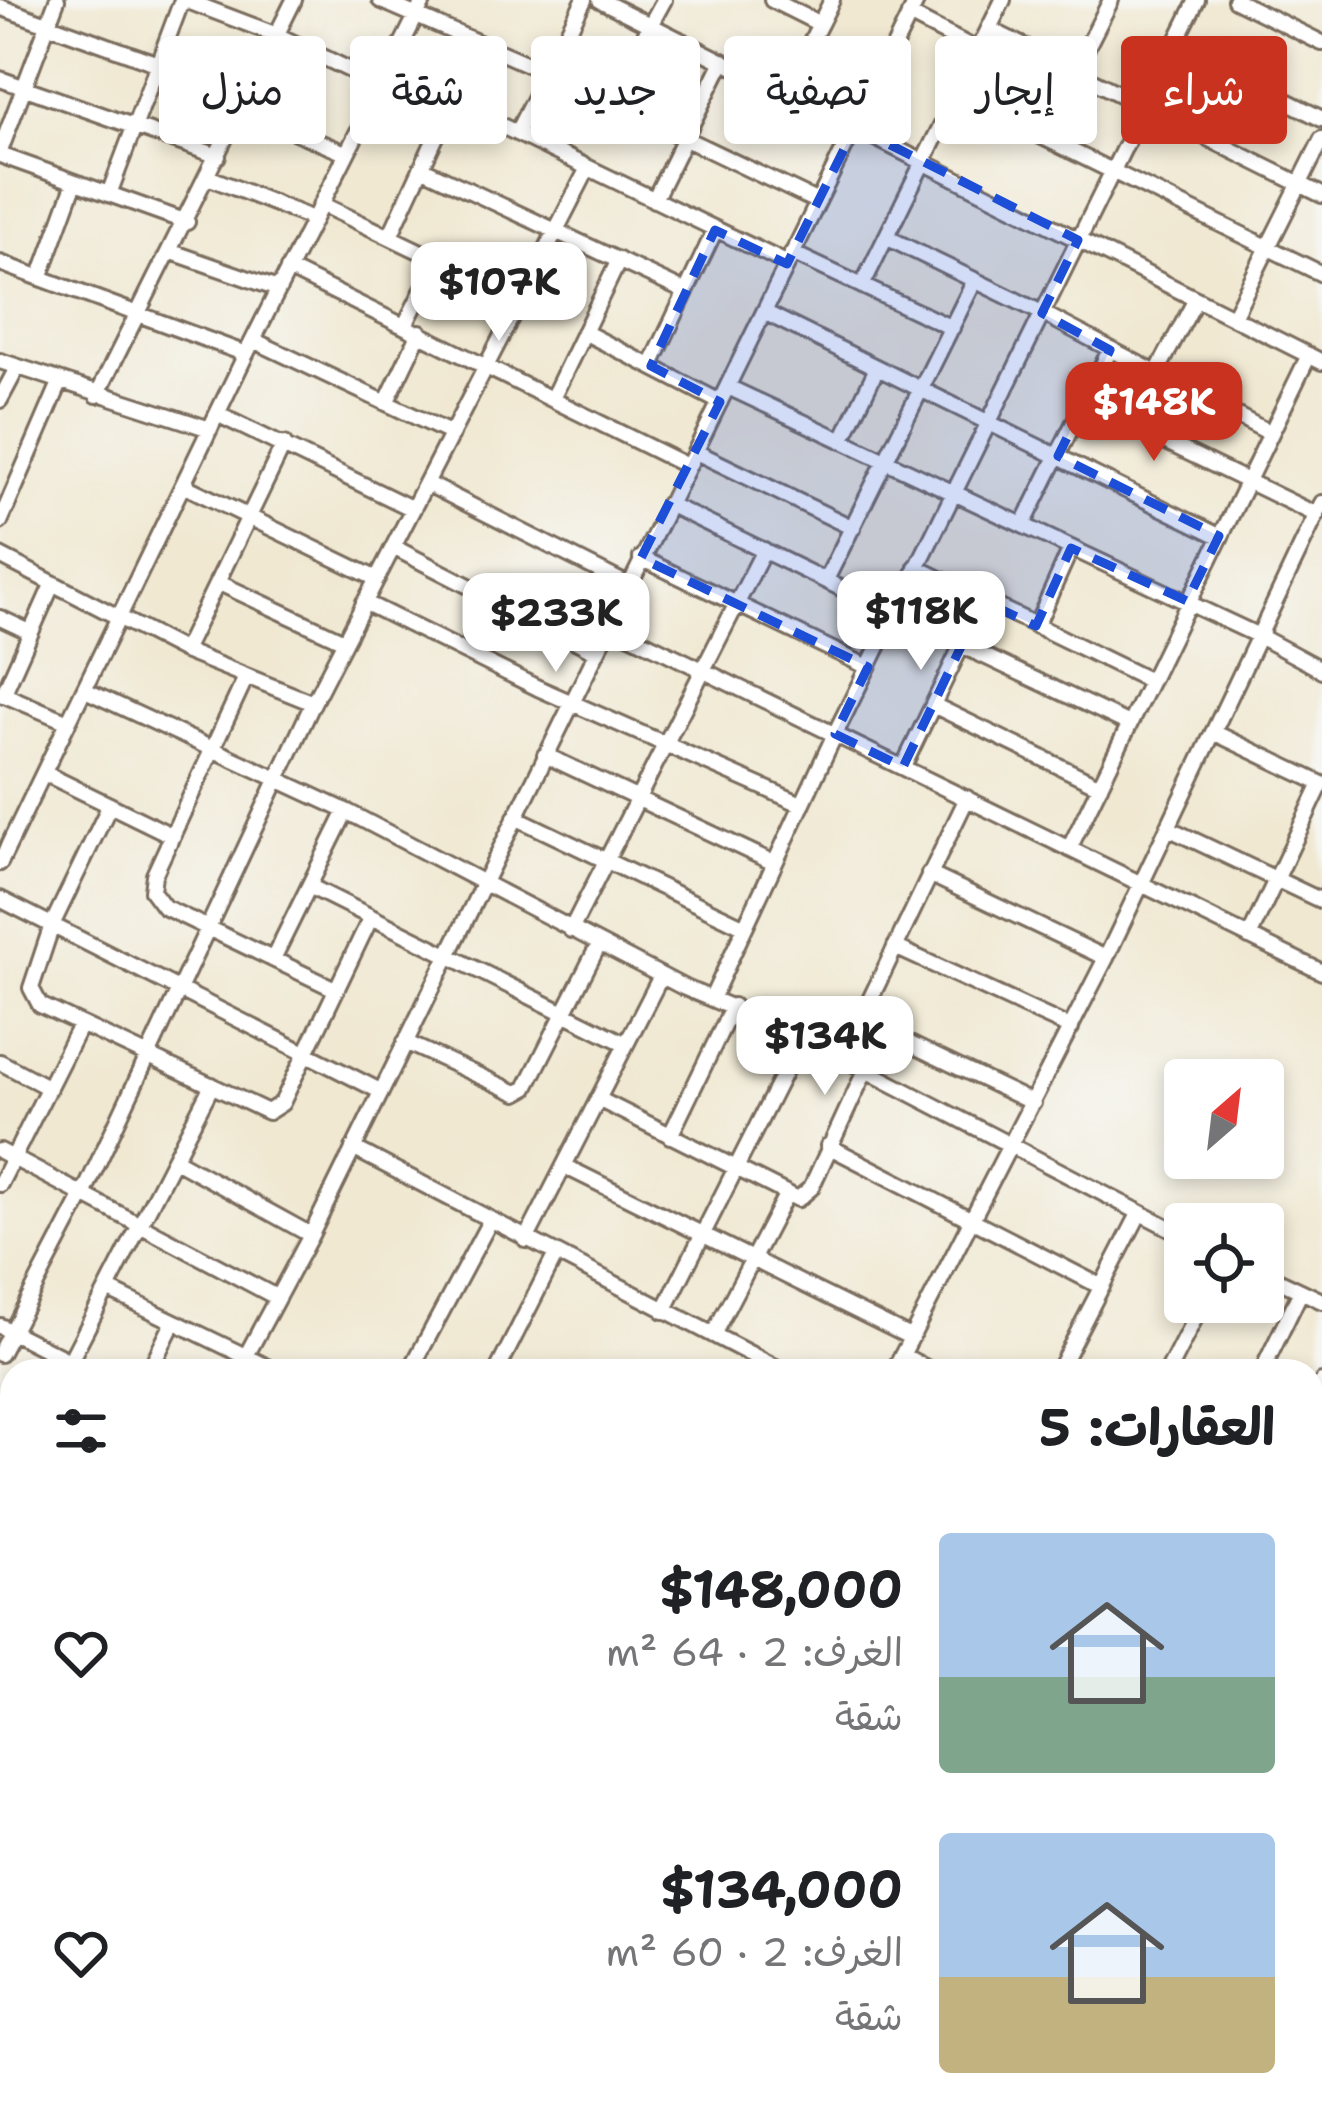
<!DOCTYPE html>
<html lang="ar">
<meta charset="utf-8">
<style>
body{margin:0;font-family:"Shantell Sans","Playpen Sans Arabic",sans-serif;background:#f2f2f2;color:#202124;direction:rtl;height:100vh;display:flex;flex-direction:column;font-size:45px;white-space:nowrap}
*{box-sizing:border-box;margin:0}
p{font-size:39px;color:#757577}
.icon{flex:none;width:66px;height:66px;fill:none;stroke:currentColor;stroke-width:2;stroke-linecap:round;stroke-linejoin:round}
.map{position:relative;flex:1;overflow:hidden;direction:ltr}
.side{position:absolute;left:0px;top:1359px;width:1323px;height:768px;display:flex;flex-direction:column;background:#fff;border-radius:36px 36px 0 0;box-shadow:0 6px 18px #0003;direction:rtl}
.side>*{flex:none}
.hud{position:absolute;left:36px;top:36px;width:1251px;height:108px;direction:rtl;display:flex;gap:24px}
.needle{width:78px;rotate:28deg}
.tools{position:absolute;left:1164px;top:1059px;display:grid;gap:24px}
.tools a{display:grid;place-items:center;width:120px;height:120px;border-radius:12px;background:#fff;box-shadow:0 6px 18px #0003;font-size:60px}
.price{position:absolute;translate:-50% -102px;padding:0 27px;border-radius:24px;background:#fff;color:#222;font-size:39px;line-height:78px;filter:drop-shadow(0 3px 6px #0008)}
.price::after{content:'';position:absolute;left:50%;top:72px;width:36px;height:27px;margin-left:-18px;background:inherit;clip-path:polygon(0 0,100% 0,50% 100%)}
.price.on{background:#c8321e;color:#fff}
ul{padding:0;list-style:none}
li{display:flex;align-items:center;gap:36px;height:300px;padding:0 48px}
li span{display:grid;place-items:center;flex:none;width:336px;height:240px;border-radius:12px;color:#555}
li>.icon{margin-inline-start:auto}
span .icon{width:144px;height:144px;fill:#fffc;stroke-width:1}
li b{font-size:51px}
h2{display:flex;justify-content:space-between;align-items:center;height:144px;padding:0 48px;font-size:51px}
.pill{padding:0 42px;border-radius:12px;background:#fff;box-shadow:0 6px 18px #0003;font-size:42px;line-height:108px}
.pill.on{background:#c8321e;color:#fff}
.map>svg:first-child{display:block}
</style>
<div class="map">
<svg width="1322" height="2127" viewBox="0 0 1322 2127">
<rect width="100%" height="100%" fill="#f6f6f2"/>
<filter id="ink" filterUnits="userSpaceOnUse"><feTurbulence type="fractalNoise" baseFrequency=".00833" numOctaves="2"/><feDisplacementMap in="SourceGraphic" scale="24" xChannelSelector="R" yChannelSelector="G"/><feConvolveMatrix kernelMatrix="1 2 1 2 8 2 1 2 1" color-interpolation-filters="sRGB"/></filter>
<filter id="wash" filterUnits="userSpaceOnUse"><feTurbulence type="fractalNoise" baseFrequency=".004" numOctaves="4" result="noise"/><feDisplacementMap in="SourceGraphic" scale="48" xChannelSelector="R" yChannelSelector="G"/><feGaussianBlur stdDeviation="2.7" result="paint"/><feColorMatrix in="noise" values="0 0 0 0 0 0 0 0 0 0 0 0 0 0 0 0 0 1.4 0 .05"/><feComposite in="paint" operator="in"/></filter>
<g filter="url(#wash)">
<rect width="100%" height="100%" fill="#f0e8d1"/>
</g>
<g filter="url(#ink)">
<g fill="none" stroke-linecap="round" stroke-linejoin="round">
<defs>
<path id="minor" d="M 185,0 L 277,35 L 381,85
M 380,0 L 548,73 L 818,202
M 600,0 L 1322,362
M 772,0 L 820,24 L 784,93
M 1235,0 L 1322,43
M 0,7 L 247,96
M 909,15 L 979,51
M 820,24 L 832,0
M 989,29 L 1322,195
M 1174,44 L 1322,119
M 388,71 L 786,263
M 1074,73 L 1111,0
M 0,79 L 218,156
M 957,95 L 1322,274
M 608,102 L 664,0
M 241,109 L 345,153
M 517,132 L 584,0
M 0,151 L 57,0
M 0,155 L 187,222
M 421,168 L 686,292
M 208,177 L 313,219
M 109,194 L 182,0
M 654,200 L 723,61
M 321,204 L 521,300
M 390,236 L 452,102
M 886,237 L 1042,313 L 1270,433
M 172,252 L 278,289
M 792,253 L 952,328
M 0,263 L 246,354
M 288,269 L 687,466
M 40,278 L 75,182
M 862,286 L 1003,0
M 764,312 L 1219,536
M 1233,317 L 1322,139
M 405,325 L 438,260
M 584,332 L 720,402
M 253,340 L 452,434
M 0,361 L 210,429
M 651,366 L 715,230
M 1156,374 L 1196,299
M 728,387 L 1259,636 L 1322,670
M 97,395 L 294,0
M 552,399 L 619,260
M 0,400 L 17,368
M 1084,402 L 1317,515
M 386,403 L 420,332
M 217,414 L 413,509
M 842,441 L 877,368
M 696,452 L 853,528
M 426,483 L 628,585
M 183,485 L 377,579
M 668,504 L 894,614
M 0,522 L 60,383
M 1023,525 L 1110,350
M 393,547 L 595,651
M 0,556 L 184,651 L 313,703
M 641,558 L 868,667
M 916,567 L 1150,681
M 826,580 L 975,280
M 217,582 L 344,641
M 364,602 L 538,688 L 801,804
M 0,618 L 30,632
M 608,624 L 1322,972
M 1036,626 L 1071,548
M 961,645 L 1129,724
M 184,651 L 284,444
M 246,677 L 154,875 L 152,891 L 164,907 L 335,989
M 85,690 L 346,811 L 683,987 L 802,1037 L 1185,1236
M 0,693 L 68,722
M 3,695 L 52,585
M 933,705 L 1100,786
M 1213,732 L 1322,784
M 545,755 L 774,863
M 903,767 L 983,601
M 44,773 L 173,836
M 110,805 L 52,925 L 31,988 L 40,1005 L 268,1112 L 282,1103 L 371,917
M 515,817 L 745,927
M 1168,828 L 1322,901
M 1069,849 L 1309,355
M 0,863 L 246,354 L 424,0
M 929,874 L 1106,958
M 309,886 L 626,1044
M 0,899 L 380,1091
M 571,930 L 764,550
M 1249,937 L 1321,784
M 895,947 L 1071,1028
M 273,959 L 346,811
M 712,998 L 835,734 L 1197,0
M 860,1020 L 1033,1103
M 405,1042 L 517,1093 L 526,1088 L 599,944
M 842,1058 L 967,798
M 0,1062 L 49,1088
M 598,1099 L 798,1199 L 811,1188 L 865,1071
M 670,1136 L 733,1006
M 828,1146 L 1102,1287
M 353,1148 L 783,1371
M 0,1151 L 276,1297
M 175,1160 L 311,1235
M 564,1166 L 910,1337
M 0,1184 L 80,1025
M 526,1240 L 661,976
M 1263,1273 L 1322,1301
M 109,1290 L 276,1371
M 664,1311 L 802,1037
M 0,1326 L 89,1371
M 713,1335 L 786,1195
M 0,1354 L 82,1197 L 313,703 L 588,168
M 902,1355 L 932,1371
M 70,1361 L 212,1085
M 149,1371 L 173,1323
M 238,1371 L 311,1235 L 917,0
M 410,1371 L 490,1221
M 497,1371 L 555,1256
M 894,1371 L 1106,958 L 1322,503
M 1058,1371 L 1139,1214
M 1168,1371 L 1203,1302
M 1262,1371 L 1301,1291
M 0,1402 L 12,1408
M 1311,1404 L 1322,1382
M 1311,1483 L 1322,1488
M 0,1513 L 11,1493
M 1311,1571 L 1322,1577
M 0,1595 L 12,1570
M 1311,1615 L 1322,1594
M 0,1684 L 11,1661
M 1311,1688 L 1322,1693
M 0,1723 L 12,1729
M 0,1832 L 12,1812
M 1311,1839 L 1322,1844
M 1311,1936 L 1322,1942
M 615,2115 L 639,2127
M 1228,2115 L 1244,2127
M 436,2127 L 442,2115
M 793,2127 L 799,2115
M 860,2127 L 867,2115
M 1056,2127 L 1061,2115"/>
<path id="major" d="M 1311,1997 L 1322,1963
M 1268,2127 L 1272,2115"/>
</defs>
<use href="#minor" stroke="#7a6c5d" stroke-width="20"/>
<use href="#major" stroke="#7a6c5d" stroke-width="22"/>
<use href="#minor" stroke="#fff" stroke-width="14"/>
<use href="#major" stroke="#fff" stroke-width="16"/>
</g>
</g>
<path fill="#1d4ed8" fill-opacity="0.2" stroke="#1d4ed8" stroke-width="9" stroke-dasharray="24 15" stroke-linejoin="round" d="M 855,127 L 1078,240 L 1042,313 L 1110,350 L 1058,456 L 1219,536 L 1187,601 L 1071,548 L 1036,626 L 983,601 L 903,767 L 835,734 L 868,667 L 641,558 L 720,402 L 651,366 L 715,230 L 787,264 Z"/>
</svg>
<div class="tools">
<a><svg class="needle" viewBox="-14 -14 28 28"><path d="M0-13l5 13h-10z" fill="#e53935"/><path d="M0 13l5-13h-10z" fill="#757577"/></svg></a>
<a><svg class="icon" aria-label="locate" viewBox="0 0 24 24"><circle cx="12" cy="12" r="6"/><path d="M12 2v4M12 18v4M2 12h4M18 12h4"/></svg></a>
</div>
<b class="price" style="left:499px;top:344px">$107K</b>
<b class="price on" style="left:1154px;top:464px">$148K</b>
<b class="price" style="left:921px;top:673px">$118K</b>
<b class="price" style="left:556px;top:675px">$233K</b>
<b class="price" style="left:825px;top:1098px">$134K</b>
<div class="hud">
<a class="pill on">شراء</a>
<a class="pill">إيجار</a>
<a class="pill">تصفية</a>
<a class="pill">جديد</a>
<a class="pill">شقة</a>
<a class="pill">منزل</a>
</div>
<section class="side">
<h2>العقارات: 5<svg class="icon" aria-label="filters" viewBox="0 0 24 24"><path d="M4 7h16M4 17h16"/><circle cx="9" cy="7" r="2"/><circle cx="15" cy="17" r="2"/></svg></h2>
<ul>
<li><span style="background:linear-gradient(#a9c7e8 60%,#7fa58c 0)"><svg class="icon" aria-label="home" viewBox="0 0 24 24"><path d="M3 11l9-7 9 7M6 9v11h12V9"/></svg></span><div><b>$148,000</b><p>الغرف: 2 · 64 m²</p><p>شقة</p></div><svg class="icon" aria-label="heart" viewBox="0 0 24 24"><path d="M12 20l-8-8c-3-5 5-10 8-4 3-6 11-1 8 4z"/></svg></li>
<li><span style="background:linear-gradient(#a9c7e8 60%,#c2b280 0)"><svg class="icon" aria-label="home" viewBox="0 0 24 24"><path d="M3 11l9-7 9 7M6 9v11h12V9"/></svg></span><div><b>$134,000</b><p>الغرف: 2 · 60 m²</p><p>شقة</p></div><svg class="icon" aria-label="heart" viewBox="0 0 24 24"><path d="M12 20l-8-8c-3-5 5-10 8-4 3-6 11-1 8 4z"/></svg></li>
</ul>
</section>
</div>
